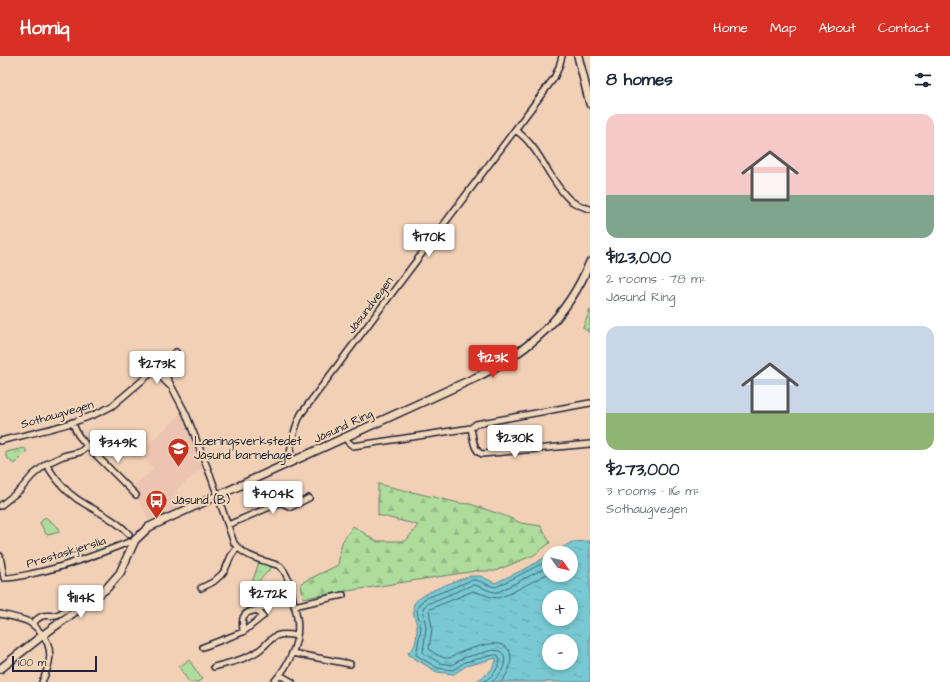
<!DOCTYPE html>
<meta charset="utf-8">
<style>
body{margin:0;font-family:"Architects Daughter",sans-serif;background:#f6f6f7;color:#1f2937;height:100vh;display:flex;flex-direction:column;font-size:15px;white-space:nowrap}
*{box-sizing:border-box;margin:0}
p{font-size:13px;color:#747a83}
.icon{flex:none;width:22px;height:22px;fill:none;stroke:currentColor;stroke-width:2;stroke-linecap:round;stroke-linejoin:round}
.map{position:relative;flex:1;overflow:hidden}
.drawer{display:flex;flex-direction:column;background:#fff;width:360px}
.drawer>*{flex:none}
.needle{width:26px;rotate:124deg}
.fabs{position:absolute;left:542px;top:490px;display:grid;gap:8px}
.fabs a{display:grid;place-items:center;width:36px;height:36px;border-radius:50%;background:#fff;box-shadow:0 2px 6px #0003;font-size:20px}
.scale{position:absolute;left:12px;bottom:10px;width:85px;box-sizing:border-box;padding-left:4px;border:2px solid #22223b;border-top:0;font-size:11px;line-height:14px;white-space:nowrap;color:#22223b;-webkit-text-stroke:3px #f2d8b9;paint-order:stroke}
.price{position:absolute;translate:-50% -34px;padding:0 9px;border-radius:4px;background:#fff;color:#222;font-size:13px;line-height:26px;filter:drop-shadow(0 1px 2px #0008)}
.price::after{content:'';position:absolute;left:50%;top:24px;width:12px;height:9px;margin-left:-6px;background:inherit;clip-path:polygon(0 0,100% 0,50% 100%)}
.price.on{background:#d93025;color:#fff}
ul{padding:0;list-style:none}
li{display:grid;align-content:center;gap:8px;height:212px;padding:0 16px}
li span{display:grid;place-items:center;height:124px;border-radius:12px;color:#555}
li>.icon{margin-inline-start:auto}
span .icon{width:72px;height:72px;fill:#fffc;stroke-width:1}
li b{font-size:17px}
h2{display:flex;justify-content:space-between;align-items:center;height:48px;padding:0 16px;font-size:17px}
header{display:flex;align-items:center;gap:24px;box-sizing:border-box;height:56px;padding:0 20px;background:#d93025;color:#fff}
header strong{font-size:19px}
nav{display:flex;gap:22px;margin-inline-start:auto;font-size:14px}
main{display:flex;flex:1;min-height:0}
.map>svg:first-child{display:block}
</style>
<header>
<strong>Homiq</strong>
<nav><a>Home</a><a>Map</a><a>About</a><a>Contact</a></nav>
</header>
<main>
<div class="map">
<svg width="590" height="626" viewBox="0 0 590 626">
<defs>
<pattern id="forest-firs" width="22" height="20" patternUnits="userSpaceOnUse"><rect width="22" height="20" fill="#aedc9b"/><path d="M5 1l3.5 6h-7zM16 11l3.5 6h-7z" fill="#95bc86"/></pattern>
<pattern id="park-tufts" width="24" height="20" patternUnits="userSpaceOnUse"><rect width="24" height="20" fill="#aedc9b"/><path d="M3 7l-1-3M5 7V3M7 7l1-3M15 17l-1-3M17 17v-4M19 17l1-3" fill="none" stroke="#95bc86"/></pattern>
<pattern id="water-ripples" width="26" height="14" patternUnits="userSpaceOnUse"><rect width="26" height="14" fill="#78c9d3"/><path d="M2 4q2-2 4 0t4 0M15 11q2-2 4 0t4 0" fill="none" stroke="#68acb6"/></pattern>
</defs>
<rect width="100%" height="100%" fill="#f1d0b6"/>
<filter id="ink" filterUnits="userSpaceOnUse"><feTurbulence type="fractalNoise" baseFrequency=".025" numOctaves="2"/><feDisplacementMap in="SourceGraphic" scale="8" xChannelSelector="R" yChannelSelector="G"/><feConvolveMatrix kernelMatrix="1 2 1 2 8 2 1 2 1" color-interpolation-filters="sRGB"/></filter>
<g filter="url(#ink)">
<path fill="#ecc4b1" d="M 182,357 L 194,382 L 204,411 L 176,434 L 186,448 L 157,461 L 156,459 L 152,461 L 152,464 L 149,466 L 145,455 L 136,441 L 139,438 L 133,431 L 154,413 L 140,396 Z"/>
<path fill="#aedc9b" stroke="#687f6b" d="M 189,604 L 202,623 L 198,626 L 189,626 L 179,611 Z"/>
<path fill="url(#forest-firs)" stroke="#687f6b" d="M 590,254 L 590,277 L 583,272 Z
M 378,428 L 459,447 L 470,448 L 505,460 L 521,467 L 541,470 L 550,487 L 534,499 L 495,515 L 475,515 L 303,542 L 301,527 L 338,509 L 342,486 L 353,470 L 376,485 L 406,485 L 418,469 L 378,459 Z"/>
<path fill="url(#park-tufts)" stroke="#687f6b" d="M 119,381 L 138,392 L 135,400 L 129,393 L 126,396 L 115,386 Z
M 24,392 L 27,395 L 14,408 L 6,401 L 6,396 Z
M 45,461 L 59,472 L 59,476 L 48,479 L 46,478 L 40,467 Z
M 98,486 L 105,489 L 104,493 L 97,495 L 93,490 L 95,487 Z
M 259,506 L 273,510 L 256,528 L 252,527 Z"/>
<path fill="url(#water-ripples)" stroke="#568696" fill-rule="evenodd" d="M 590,485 L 590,626 L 475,626 C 485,620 492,616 496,605 L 496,602 L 466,610 L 454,618 L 437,616 L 409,599 L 408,596 C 416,594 417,580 417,572 C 417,564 411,557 414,548 C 420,537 458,524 471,520 L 480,520 L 495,527 L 529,511 L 549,499 L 549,519 L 571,519 L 571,497 L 553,497 L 572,486 ZM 549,541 L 571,541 L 571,563 L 549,563 ZM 549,585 L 571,585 L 571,607 L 549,607 Z"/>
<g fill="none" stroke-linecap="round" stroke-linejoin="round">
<path stroke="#446578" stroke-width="1" d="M 483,626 C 492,621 498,614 500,604 L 498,599 L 494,599 L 465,606 L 453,614 L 438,612 L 416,599 L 421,572 L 417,555 L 418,550 L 424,543 L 472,524 C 481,524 488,530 496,531 L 549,504
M 492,626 C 500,619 507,610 504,599 L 500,595 L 493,594 L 463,602 L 452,609 L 440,607 L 423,597 L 426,572 L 423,552 L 427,548 L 472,529 C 481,529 489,537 498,536 L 549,510
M 501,626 C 511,616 518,592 499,588 C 490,586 468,593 459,597 C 456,598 452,602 449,602 C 442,603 434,597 429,593 L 432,572 L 429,554 L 430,553 L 473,535 L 491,541 L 498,542 L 509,538 L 549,517"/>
<defs>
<path id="street" d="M 515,74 C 540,90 548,124 570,144 C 576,149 583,151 590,153
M 159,310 L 164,316 L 186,358 L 211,421 L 234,487 C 245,502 264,504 280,510 C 288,518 289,527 292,538 C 293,546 296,554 297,562 C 301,585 289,609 274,626
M 154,314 L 169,329
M 72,366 L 78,379 L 87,390 L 136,439
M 471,372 C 473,380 473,395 482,398 L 590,388
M 345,381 L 348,386 L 353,390 L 471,372 L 476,368 L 590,347
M 0,385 C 36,376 80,368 112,350 L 176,296
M 290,406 C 289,393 295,370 301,358 L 554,22 L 559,11 L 562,0
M 46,408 C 54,421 64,434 77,443 C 95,455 114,462 129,478
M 0,450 L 20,434 L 32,420 L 46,408 L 63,400 L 80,396 L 87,390
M 228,469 L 279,447 L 282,447 L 291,451 L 309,442
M 0,500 L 4,522 C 15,522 25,519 35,517 C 68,510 99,498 129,486 L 133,487
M 201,532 L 213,526 L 221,519 L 225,514 L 231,500 L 237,492
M 294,550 L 343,539
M 0,558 C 9,560 19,562 27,565 C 33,568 37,572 41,577 C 55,593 50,609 42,626
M 32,568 C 44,556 43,561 56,559 C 62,558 68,551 73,548
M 243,576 C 243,572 241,564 244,560 C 247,555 253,555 258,554 C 272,549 276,536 291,535
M 203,591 L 243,576 L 263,560 L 257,554
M 292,597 L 350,608
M 214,611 C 227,607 241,605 253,598 C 273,588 267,574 297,580
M 280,619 L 292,626"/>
<path id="secondary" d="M 578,0 L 590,48
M 0,613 L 43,579 L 106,533 L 120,517 L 135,484 L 149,471 L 477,321 C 530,294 567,262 590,206"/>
</defs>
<use href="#street" stroke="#22223b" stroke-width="8"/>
<use href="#secondary" stroke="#22223b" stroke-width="10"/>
<use href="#street" stroke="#f2d8b9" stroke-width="5"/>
<use href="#secondary" stroke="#f2d8b9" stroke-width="7"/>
</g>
</g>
<defs>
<symbol id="school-pin" viewBox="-11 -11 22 30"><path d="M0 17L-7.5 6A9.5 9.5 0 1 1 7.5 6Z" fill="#c8321e" stroke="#f2d8b9"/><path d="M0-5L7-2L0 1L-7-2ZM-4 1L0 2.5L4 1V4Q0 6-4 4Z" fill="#fff"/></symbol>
<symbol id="bus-pin" viewBox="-11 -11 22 30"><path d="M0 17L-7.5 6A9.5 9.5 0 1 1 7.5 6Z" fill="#c8321e" stroke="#f2d8b9"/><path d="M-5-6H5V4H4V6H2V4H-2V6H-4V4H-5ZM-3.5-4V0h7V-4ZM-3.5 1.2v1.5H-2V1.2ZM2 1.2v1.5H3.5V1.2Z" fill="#fff"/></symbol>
</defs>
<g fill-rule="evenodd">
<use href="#school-pin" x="166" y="380" width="25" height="34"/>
<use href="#bus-pin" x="144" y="432" width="25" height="34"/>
</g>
<g text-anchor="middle" stroke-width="4" stroke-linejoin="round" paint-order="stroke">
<g font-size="12" fill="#22223b" stroke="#f2d8b9">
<text transform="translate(370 249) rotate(-53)" y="4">Jåsundvegen</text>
<text transform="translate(57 358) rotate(-16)" y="4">Sothaugvegen</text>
<text transform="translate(343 370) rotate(-25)" y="4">Jåsund Ring</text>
<text transform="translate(66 496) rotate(-17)" y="4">Prestaskjerslia</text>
</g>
<g font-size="12" fill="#22223b" stroke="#f2d8b9" text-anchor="start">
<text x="194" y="389">Læringsverkstedet<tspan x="194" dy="14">Jåsund barnehage</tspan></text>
<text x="172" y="448">Jåsund (B)</text>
</g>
</g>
</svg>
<div class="fabs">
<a><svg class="needle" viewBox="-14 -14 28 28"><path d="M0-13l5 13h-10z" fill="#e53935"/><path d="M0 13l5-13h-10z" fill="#747a83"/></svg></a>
<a>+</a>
<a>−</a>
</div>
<div class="scale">100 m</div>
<b class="price" style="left:429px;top:202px">$170K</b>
<b class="price on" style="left:493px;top:323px">$123K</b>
<b class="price" style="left:157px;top:329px">$273K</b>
<b class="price" style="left:515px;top:403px">$230K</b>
<b class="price" style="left:118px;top:408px">$349K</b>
<b class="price" style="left:273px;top:459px">$404K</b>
<b class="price" style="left:268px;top:559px">$272K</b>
<b class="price" style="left:81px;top:563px">$114K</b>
</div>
<section class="drawer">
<h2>8 homes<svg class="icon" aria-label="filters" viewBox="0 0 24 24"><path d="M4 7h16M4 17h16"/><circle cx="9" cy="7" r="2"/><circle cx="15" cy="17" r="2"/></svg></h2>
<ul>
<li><span style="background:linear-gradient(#f6c9c9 65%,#7fa58c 0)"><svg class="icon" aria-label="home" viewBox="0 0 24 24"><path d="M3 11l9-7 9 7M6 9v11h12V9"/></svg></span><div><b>$123,000</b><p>2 rooms · 78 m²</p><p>Jåsund Ring</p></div></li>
<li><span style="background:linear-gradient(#c9d6e8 70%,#8fb573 0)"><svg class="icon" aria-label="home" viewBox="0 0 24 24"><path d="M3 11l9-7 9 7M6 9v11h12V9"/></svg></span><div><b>$273,000</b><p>3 rooms · 116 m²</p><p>Sothaugvegen</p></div></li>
</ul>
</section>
</main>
